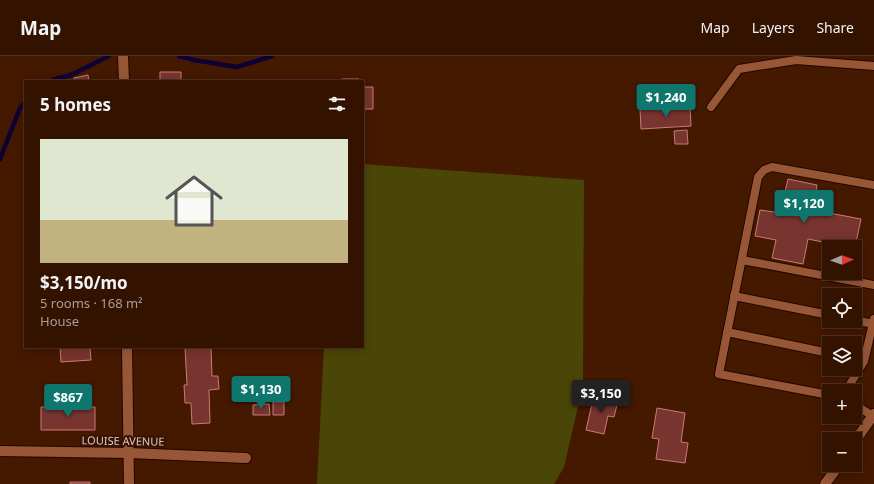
<!DOCTYPE html>
<meta charset="utf-8">
<style>
body{margin:0;font-family:"Noto Sans",sans-serif;background:#3f200f;color:#f1f3f6;height:100vh;display:flex;flex-direction:column;font-size:15px;white-space:nowrap}
*{box-sizing:border-box;margin:0}
p{font-size:13px;color:#a99e99}
.icon{flex:none;width:22px;height:22px;fill:none;stroke:currentColor;stroke-width:2;stroke-linecap:round;stroke-linejoin:round}
.map{position:relative;flex:1;overflow:hidden}
.side{position:absolute;left:24px;top:24px;width:340px;height:268px;display:flex;flex-direction:column;background:#341200;border-radius:0px;box-shadow:0 2px 10px #0003,0 0 0 1px #4e3222}
.side>*{flex:none}
.needle{width:26px;rotate:88deg}
.controls{position:absolute;left:822px;top:184px;display:grid;gap:8px}
.controls a{display:grid;place-items:center;width:40px;height:40px;border-radius:0px;background:#341200;box-shadow:0 2px 10px #0003,0 0 0 1px #4e3222;font-size:20px}
.price{position:absolute;translate:-50% -34px;padding:0 9px;border-radius:4px;background:#0f766e;color:#fff;font-size:13px;line-height:26px;filter:drop-shadow(0 1px 2px #0008)}
.price::after{content:'';position:absolute;left:50%;top:24px;width:12px;height:9px;margin-left:-6px;background:inherit;clip-path:polygon(0 0,100% 0,50% 100%)}
.price.on{background:#222;color:#fff}
ul{padding:0;list-style:none}
li{display:grid;align-content:center;gap:8px;height:212px;padding:0 16px}
li span{display:grid;place-items:center;height:124px;border-radius:0px;color:#555}
li>.icon{margin-inline-start:auto}
span .icon{width:72px;height:72px;fill:#fffc;stroke-width:1}
li b{font-size:17px}
h2{display:flex;justify-content:space-between;align-items:center;height:48px;padding:0 16px;font-size:17px}
header{display:flex;align-items:center;gap:24px;box-sizing:border-box;height:56px;padding:0 20px;background:#341200;border-bottom:1px solid #4e3222}
header strong{font-size:19px}
nav{display:flex;gap:22px;margin-inline-start:auto;font-size:14px}
.map>svg:first-child{display:block}
</style>
<header>
<strong>Map</strong>
<nav><a>Map</a><a>Layers</a><a>Share</a></nav>
</header>
<div class="map">
<svg width="874" height="428" viewBox="0 0 874 428">
<rect width="100%" height="100%" fill="#451800"/>
<path fill="#4a4607" d="M 363,108 L 584,124 L 583,329 L 564,411 L 554,428 L 317,428 L 324,291 L 363,291 Z"/>
<g fill="none" stroke-linecap="round" stroke-linejoin="round">
<path stroke="#0f0033" stroke-width="4.5" d="M 179,0 L 194,4 L 237,11 L 272,0
M 51,25 L 55,23 L 71,19 L 109,0
M 0,103 L 20,52 L 25,47"/>
</g>
<path fill="#78342f" stroke="#c87c75" d="M 160,16 L 181,16 L 181,25 L 160,25 Z
M 88,19 L 89,25 L 74,25 L 74,22 Z
M 342,23 L 359,23 L 359,25 L 342,25 Z
M 363,31 L 373,31 L 373,53 L 363,53 Z
M 690,50 L 691,70 L 641,73 L 640,53 Z
M 687,74 L 688,88 L 675,88 L 674,75 Z
M 788,123 L 817,129 L 813,154 L 861,163 L 855,191 L 847,191 L 808,183 L 803,208 L 772,202 L 776,184 L 755,180 L 760,154 L 780,157 Z
M 60,291 L 90,292 L 91,304 L 61,306 Z
M 185,291 L 211,291 L 212,320 L 218,320 L 219,333 L 209,334 L 210,367 L 192,368 L 191,347 L 185,347 L 184,329 L 187,329 Z
M 594,339 L 618,345 L 614,361 L 608,360 L 604,378 L 586,374 Z
M 273,346 L 284,346 L 284,359 L 273,359 Z
M 269,348 L 270,359 L 253,359 L 253,349 Z
M 41,351 L 95,351 L 95,374 L 41,374 Z
M 657,352 L 685,357 L 681,386 L 688,387 L 685,407 L 656,403 L 659,383 L 652,382 Z
M 70,426 L 90,426 L 90,428 L 70,428 Z"/>
<g fill="none" stroke-linecap="round" stroke-linejoin="round">
<defs>
<path id="lane" d="M 711,51 L 739,13 L 796,4 L 874,10
M 742,204 L 874,229
M 734,240 L 829,259
M 855,264 L 873,268
M 727,276 L 829,297
M 855,303 L 864,305
M 846,335 L 864,305 L 874,263
M 829,339 L 719,318 L 758,121 L 764,114 L 772,111 L 874,129
M 855,349 L 873,360"/>
<path id="street" d="M 123,0 L 124,25
M 127,291 L 129,428
M 0,395 L 129,397 L 246,402"/>
<path id="secondary" d="M 855,385 L 874,358
M 825,428 L 839,409"/>
</defs>
<use href="#lane" stroke="#240600" stroke-width="10"/>
<use href="#street" stroke="#240600" stroke-width="12"/>
<use href="#secondary" stroke="#240600" stroke-width="12"/>
<use href="#lane" stroke="#975737" stroke-width="8"/>
<use href="#street" stroke="#975737" stroke-width="10"/>
<use href="#secondary" stroke="#975737" stroke-width="10"/>
</g>
<g text-anchor="middle" stroke-width="4" stroke-linejoin="round" paint-order="stroke">
<g font-size="11" fill="#edc8b7" stroke="#331404">
<text transform="translate(123 385) rotate(1)" y="4">LOUISE AVENUE</text>
</g>
</g>
</svg>
<div class="controls">
<a><svg class="needle" viewBox="-14 -14 28 28"><path d="M0-13l5 13h-10z" fill="#e53935"/><path d="M0 13l5-13h-10z" fill="#a99e99"/></svg></a>
<a><svg class="icon" aria-label="locate" viewBox="0 0 24 24"><circle cx="12" cy="12" r="6"/><path d="M12 2v4M12 18v4M2 12h4M18 12h4"/></svg></a>
<a><svg class="icon" aria-label="layers" viewBox="0 0 24 24"><path d="M12 4l9 5-9 5-9-5zM3 14l9 5 9-5"/></svg></a>
<a>+</a>
<a>−</a>
</div>
<b class="price" style="left:666px;top:62px">$1,240</b>
<b class="price" style="left:804px;top:168px">$1,120</b>
<b class="price" style="left:261px;top:354px">$1,130</b>
<b class="price on" style="left:601px;top:358px">$3,150</b>
<b class="price" style="left:68px;top:362px">$867</b>
<section class="side">
<h2>5 homes<svg class="icon" aria-label="filters" viewBox="0 0 24 24"><path d="M4 7h16M4 17h16"/><circle cx="9" cy="7" r="2"/><circle cx="15" cy="17" r="2"/></svg></h2>
<ul>
<li><span style="background:linear-gradient(#dfe7d0 65%,#c2b280 0)"><svg class="icon" aria-label="home" viewBox="0 0 24 24"><path d="M3 11l9-7 9 7M6 9v11h12V9"/></svg></span><div><b>$3,150/mo</b><p>5 rooms · 168 m²</p><p>House</p></div></li>
</ul>
</section>
</div>
